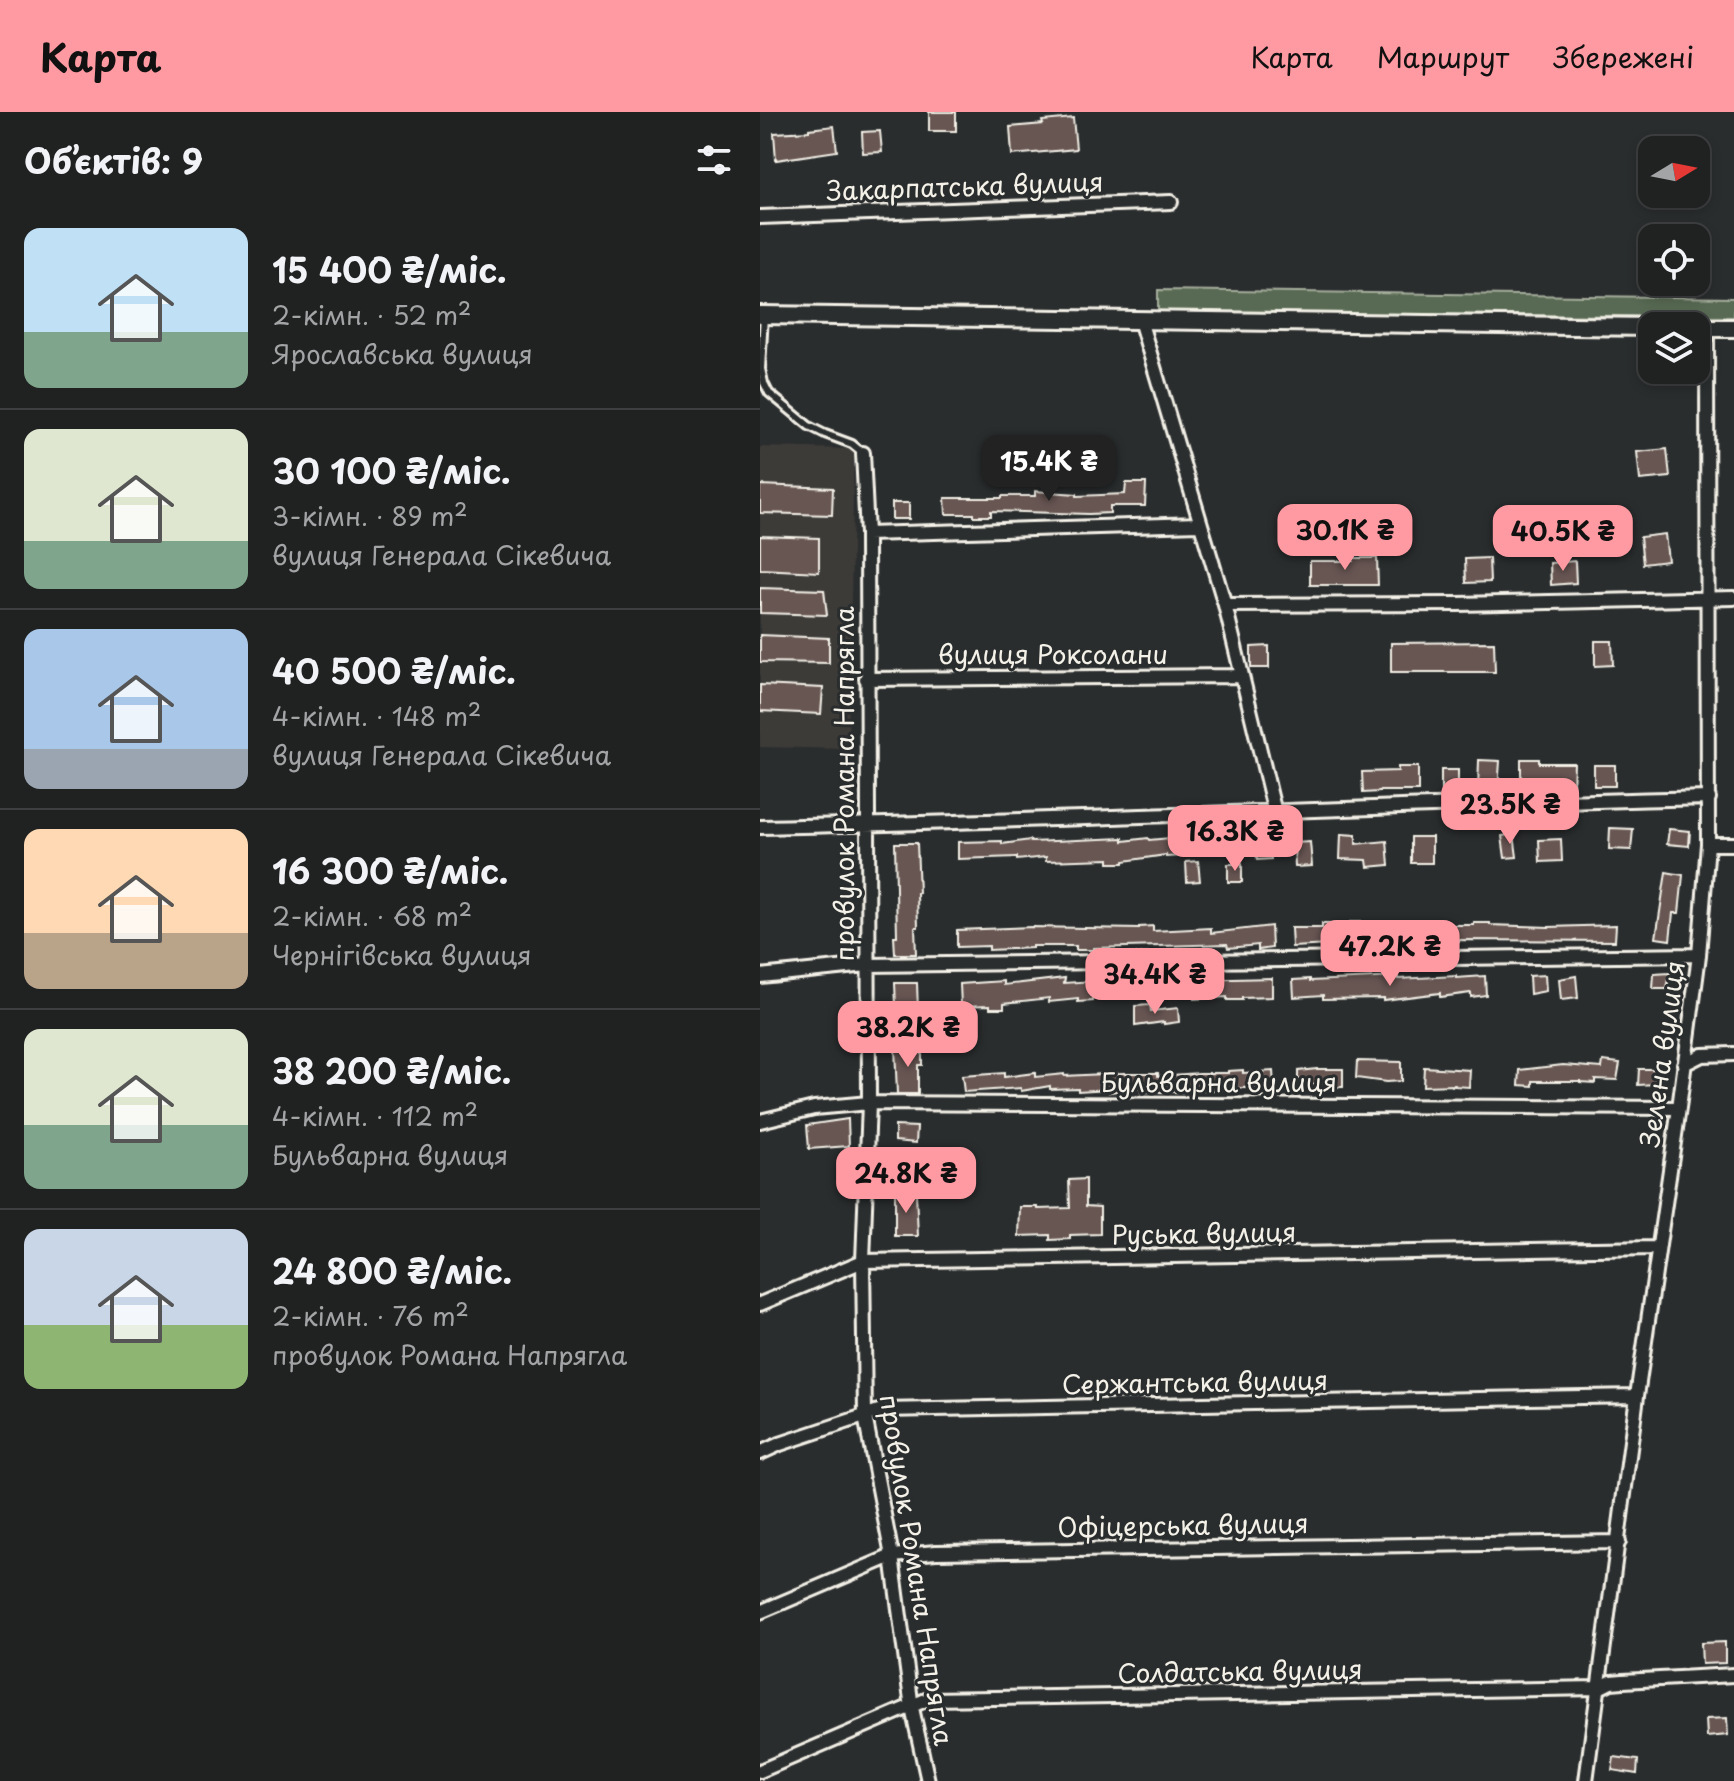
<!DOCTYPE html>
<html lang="uk">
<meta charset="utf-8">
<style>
body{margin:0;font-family:"Playpen Sans",sans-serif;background:#282a2a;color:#f1f3f6;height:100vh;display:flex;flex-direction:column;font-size:30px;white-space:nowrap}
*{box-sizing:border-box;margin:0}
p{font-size:26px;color:#a2a4a5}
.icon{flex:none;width:44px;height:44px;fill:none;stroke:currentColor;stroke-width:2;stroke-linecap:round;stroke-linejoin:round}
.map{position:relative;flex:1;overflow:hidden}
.side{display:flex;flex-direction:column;background:#202222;width:760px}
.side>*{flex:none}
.needle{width:52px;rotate:80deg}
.fabs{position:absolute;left:878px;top:24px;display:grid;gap:16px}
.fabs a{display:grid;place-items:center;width:72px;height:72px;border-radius:16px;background:#202222;box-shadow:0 4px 12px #0003,0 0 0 2px #3d3f40;font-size:40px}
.price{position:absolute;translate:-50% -68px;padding:0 18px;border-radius:16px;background:#ff9aa2;color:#111;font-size:26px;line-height:52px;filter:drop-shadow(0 2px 4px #0008)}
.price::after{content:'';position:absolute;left:50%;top:48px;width:24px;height:18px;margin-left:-12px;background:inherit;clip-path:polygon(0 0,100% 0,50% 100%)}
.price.current{background:#222;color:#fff}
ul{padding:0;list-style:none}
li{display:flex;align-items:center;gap:24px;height:200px;padding:0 24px}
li+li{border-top:2px solid #3d3f40}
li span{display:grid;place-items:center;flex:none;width:224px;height:160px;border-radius:16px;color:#555}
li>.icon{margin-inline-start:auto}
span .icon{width:96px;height:96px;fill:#fffc;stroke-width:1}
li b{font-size:34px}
h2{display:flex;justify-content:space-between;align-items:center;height:96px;padding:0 24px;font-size:34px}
header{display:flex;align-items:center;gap:48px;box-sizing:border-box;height:112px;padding:0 40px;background:#ff9aa2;color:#111}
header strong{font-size:38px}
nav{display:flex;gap:44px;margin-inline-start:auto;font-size:28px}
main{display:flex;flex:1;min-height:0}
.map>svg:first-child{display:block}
</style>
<header>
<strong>Карта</strong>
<nav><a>Карта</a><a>Маршрут</a><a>Збережені</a></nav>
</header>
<main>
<section class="side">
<h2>Об’єктів: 9<svg class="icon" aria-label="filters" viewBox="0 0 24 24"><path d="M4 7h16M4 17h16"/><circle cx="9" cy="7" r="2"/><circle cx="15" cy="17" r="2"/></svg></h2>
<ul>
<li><span style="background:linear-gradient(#bfe0f5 65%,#7fa58c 0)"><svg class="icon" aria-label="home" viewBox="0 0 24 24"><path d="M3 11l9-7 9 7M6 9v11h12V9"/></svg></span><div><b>15 400 ₴/міс.</b><p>2-кімн. · 52 m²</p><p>Ярославська вулиця</p></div></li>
<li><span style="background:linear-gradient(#dfe7d0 70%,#7fa58c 0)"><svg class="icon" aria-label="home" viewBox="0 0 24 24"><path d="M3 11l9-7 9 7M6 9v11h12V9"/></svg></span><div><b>30 100 ₴/міс.</b><p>3-кімн. · 89 m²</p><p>вулиця Генерала Сікевича</p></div></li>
<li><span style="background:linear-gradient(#a9c7e8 75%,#9aa5b1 0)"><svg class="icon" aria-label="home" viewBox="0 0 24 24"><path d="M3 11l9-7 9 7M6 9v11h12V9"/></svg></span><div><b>40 500 ₴/міс.</b><p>4-кімн. · 148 m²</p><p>вулиця Генерала Сікевича</p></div></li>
<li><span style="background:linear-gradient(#ffd9b3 65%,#b9a48a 0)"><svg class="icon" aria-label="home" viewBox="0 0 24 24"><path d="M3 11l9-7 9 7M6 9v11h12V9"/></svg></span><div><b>16 300 ₴/міс.</b><p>2-кімн. · 68 m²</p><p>Чернігівська вулиця</p></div></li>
<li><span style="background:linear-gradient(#dfe7d0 60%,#7fa58c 0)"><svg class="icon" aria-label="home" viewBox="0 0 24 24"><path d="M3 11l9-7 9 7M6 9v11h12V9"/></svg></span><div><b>38 200 ₴/міс.</b><p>4-кімн. · 112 m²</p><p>Бульварна вулиця</p></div></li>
<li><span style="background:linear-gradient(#c9d6e8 60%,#8fb573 0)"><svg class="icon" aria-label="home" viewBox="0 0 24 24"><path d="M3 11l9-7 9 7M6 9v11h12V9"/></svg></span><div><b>24 800 ₴/міс.</b><p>2-кімн. · 76 m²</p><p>провулок Романа Напрягла</p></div></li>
</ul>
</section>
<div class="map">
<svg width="974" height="1669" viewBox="0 0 974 1669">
<rect width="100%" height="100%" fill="#2a2d2e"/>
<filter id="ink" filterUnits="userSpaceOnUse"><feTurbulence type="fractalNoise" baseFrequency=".0125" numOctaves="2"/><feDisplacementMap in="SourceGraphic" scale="16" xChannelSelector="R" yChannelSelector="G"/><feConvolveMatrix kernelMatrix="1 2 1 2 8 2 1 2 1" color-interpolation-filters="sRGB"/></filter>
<g filter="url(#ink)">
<path fill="#3d3a39" d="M 0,335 L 94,337 L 88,637 L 0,635 Z"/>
<path fill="#596a52" stroke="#a6ae9d" stroke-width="2" d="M 398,178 L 974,186 L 974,205 L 398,200 Z"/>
<path fill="#685752" stroke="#f4f1e8" stroke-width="2" d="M 169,0 L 196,0 L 196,19 L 169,19 Z
M 313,6 L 316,37 L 252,43 L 250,15 L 283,12 L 282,9 Z
M 74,14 L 77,39 L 16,48 L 14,21 L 49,19 L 49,17 Z
M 120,19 L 122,40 L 103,41 L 102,20 Z
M 907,337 L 910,365 L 880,368 L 877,340 Z
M 366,371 L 386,371 L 385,394 L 350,394 L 350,401 L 329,402 L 231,399 L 231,404 L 214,404 L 214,402 L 186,402 L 185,386 L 242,386 L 242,384 L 275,384 L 275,379 L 317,382 L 317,384 L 365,382 Z
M 0,373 L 73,376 L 72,403 L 0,401 Z
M 132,391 L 149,391 L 149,407 L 132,407 Z
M 905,422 L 908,449 L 883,452 L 880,425 Z
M 0,424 L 59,426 L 59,460 L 0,457 Z
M 593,446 L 617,446 L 618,473 L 550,473 L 550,449 L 593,449 Z
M 729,446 L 730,470 L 706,471 L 705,447 Z
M 815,449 L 816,471 L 791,473 L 790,451 Z
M 0,476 L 64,478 L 67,503 L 0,501 Z
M 0,523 L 69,526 L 69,551 L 0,550 Z
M 835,529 L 852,529 L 853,553 L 835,554 Z
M 734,530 L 735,560 L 631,560 L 631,531 Z
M 509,534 L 509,556 L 491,556 L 491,535 Z
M 0,573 L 63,576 L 61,602 L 0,599 Z
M 761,647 L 779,647 L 779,651 L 814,651 L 813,677 L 778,677 L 778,679 L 761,678 Z
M 719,648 L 740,649 L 738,678 L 718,678 Z
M 834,653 L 855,653 L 855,674 L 834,674 Z
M 638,655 L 658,655 L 658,679 L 619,679 L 619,680 L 603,681 L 602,660 L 638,659 Z
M 681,658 L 698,658 L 698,679 L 681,679 Z
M 850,716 L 873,717 L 871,738 L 849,737 Z
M 909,717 L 930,719 L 929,734 L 907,732 Z
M 581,722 L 596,723 L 596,732 L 627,729 L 629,753 L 608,755 L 607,748 L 580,747 Z
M 754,722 L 757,745 L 745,746 L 742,724 Z
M 421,725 L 423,744 L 406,745 L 406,743 L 364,749 L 364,751 L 349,751 L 349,747 L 286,749 L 286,745 L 257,748 L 257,745 L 198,747 L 198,730 L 242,729 L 242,732 L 270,728 L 271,730 L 363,726 L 363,729 L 388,726 L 389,728 Z
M 651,725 L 672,725 L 672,751 L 651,751 Z
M 510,727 L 511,747 L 497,748 L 495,728 Z
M 801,727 L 802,749 L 780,750 L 779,728 Z
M 550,730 L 552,754 L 535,755 L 534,731 Z
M 135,731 L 157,731 L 159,781 L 157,781 L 158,815 L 155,815 L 156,842 L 135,842 L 134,824 L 137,824 Z
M 438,749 L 440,769 L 427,770 L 426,750 Z
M 468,752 L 482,752 L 482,770 L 468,770 Z
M 906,760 L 923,763 L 919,801 L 913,801 L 910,828 L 896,826 Z
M 590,810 L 609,810 L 609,831 L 532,835 L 531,816 L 562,816 L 562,812 L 590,812 Z
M 714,811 L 730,811 L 730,813 L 789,815 L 856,813 L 855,829 L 699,828 L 699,830 L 668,829 L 668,832 L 653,832 L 654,813 L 714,813 Z
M 393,814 L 393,819 L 451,816 L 451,821 L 511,814 L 512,836 L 498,838 L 498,833 L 468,836 L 467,832 L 333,836 L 333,838 L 316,838 L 316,834 L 272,834 L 272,836 L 229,838 L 229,834 L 197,835 L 197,818 L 272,815 L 379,817 L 379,815 Z
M 910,861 L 907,877 L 893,877 L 894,862 Z
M 785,863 L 786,879 L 770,882 L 769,864 Z
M 696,864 L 696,866 L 725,864 L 726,883 L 711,885 L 711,881 L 680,885 L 680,881 L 623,888 L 623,886 L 563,887 L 563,883 L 534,885 L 533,868 L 550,867 L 550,869 L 638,865 L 638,867 Z
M 816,864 L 818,886 L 801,888 L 799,867 Z
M 305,866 L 304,871 L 334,869 L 334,874 L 363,870 L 364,885 L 333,887 L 333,889 L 318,890 L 318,887 L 289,890 L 289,886 L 244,891 L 244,896 L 230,896 L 230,893 L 201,894 L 200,872 L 244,869 L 244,873 Z
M 512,866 L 512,885 L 482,886 L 482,888 L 467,888 L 467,885 L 434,887 L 434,868 Z
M 135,871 L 157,871 L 158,899 L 160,899 L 161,915 L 137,916 Z
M 390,893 L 391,899 L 418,896 L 419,910 L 404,912 L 404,910 L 375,914 L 375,894 Z
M 135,935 L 162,935 L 162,953 L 158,953 L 158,982 L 137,982 Z
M 597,949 L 641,950 L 641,969 L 626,970 L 596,966 Z
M 843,949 L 860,951 L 857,968 L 835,967 L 835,971 L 820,970 L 820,969 L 773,969 L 773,974 L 759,973 L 760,958 L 803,953 L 842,956 Z
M 664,955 L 710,958 L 709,975 L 693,974 L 694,973 L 663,974 Z
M 557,957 L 583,957 L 583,975 L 568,975 L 568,970 L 538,974 L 538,959 Z
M 879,957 L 898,957 L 896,972 L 878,973 Z
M 483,958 L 483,961 L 513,959 L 514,974 L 422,980 L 381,980 L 381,976 L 349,980 L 349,977 L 318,979 L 318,976 L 290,977 L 290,974 L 261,979 L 261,976 L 204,980 L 202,964 L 244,961 L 244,965 L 275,961 L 275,965 L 304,962 L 304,964 L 364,961 L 398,961 L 398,964 L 440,961 L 468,961 L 468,959 Z
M 88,1007 L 89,1034 L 49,1037 L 47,1013 Z
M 135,1014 L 157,1015 L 156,1031 L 135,1029 Z
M 326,1067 L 326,1094 L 340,1095 L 340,1122 L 310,1123 L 310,1127 L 290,1128 L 290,1123 L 259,1124 L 260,1095 L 278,1095 L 278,1097 L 310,1096 L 309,1068 Z
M 135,1081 L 156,1081 L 158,1124 L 135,1124 Z
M 965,1530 L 965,1551 L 942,1552 L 941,1531 Z
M 967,1606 L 968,1623 L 947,1625 L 946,1607 Z
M 854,1645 L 878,1648 L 877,1662 L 852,1658 Z"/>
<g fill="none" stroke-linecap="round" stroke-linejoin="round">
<defs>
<path id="service" d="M 4,203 L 1,257 L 4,271 L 9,281 L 49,314 L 65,322 L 92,332 L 103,341"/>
<path id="minor" d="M 0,105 L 411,90
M 380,208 L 465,493 L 515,701
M 103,341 L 107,422 L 109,991 L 103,1149 L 105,1304 L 132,1444 L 152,1596 L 168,1669
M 107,422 L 439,412
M 465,493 L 698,492 L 974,486
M 106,567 L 481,564
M 0,715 C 316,709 632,693 949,686
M 948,732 L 974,732
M 0,864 L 107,853 L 939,843
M 924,952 L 942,943 L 974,942
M 0,1009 L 54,996 L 109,991 L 919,996
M 0,1192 L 103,1149 L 898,1136
M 0,1341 L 20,1332 L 122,1298 L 877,1284
M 0,1500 L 132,1444 L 176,1440 L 859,1430
M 0,1659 L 168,1587 L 839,1576 L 851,1570 L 863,1569 L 974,1563
M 826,1669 L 877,1284 L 919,996 L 939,843 L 948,732 L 947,216"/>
<path id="tertiary" d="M 0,203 L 892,215
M 936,216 L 974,216"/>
</defs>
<use href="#service" stroke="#f4f1e8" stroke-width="12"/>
<use href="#minor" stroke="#f4f1e8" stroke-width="18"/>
<use href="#tertiary" stroke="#f4f1e8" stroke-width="22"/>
<use href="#service" stroke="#2a2d2e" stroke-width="6"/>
<use href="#minor" stroke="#2a2d2e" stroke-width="12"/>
<use href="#tertiary" stroke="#2a2d2e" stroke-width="16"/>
</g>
</g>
<g text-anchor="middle" stroke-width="6" stroke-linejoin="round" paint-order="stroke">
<g font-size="26" fill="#f4f1e8" stroke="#2a2d2e">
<text transform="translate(205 75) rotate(-2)" y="9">Закарпатська вулиця</text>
<text x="293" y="552">вулиця Роксолани</text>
<text transform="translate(85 672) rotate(-90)" y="9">провулок Романа Напрягла</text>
<text transform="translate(903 942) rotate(-82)" y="9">Зелена вулиця</text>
<text x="459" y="980">Бульварна вулиця</text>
<text transform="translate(444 1122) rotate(-1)" y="9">Руська вулиця</text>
<text transform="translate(435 1271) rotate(-1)" y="9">Сержантська вулиця</text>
<text transform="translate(423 1414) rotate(-1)" y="9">Офіцерська вулиця</text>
<text transform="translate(156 1458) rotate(81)" y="9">провулок Романа Напрягла</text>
<text transform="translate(480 1560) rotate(-1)" y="9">Солдатська вулиця</text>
</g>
</g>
</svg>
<div class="fabs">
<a><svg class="needle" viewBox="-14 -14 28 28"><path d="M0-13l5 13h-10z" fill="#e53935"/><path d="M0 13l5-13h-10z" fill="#a2a4a5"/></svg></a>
<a><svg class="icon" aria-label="locate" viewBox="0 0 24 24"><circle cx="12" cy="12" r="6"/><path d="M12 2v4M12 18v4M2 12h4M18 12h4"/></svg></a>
<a><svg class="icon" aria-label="layers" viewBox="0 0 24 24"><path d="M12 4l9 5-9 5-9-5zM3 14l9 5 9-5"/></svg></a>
</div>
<b class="price current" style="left:289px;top:391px">15.4K ₴</b>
<b class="price" style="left:585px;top:460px">30.1K ₴</b>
<b class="price" style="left:803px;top:461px">40.5K ₴</b>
<b class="price" style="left:750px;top:734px">23.5K ₴</b>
<b class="price" style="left:475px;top:761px">16.3K ₴</b>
<b class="price" style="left:630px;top:876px">47.2K ₴</b>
<b class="price" style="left:395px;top:904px">34.4K ₴</b>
<b class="price" style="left:148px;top:957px">38.2K ₴</b>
<b class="price" style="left:146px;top:1103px">24.8K ₴</b>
</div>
</main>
